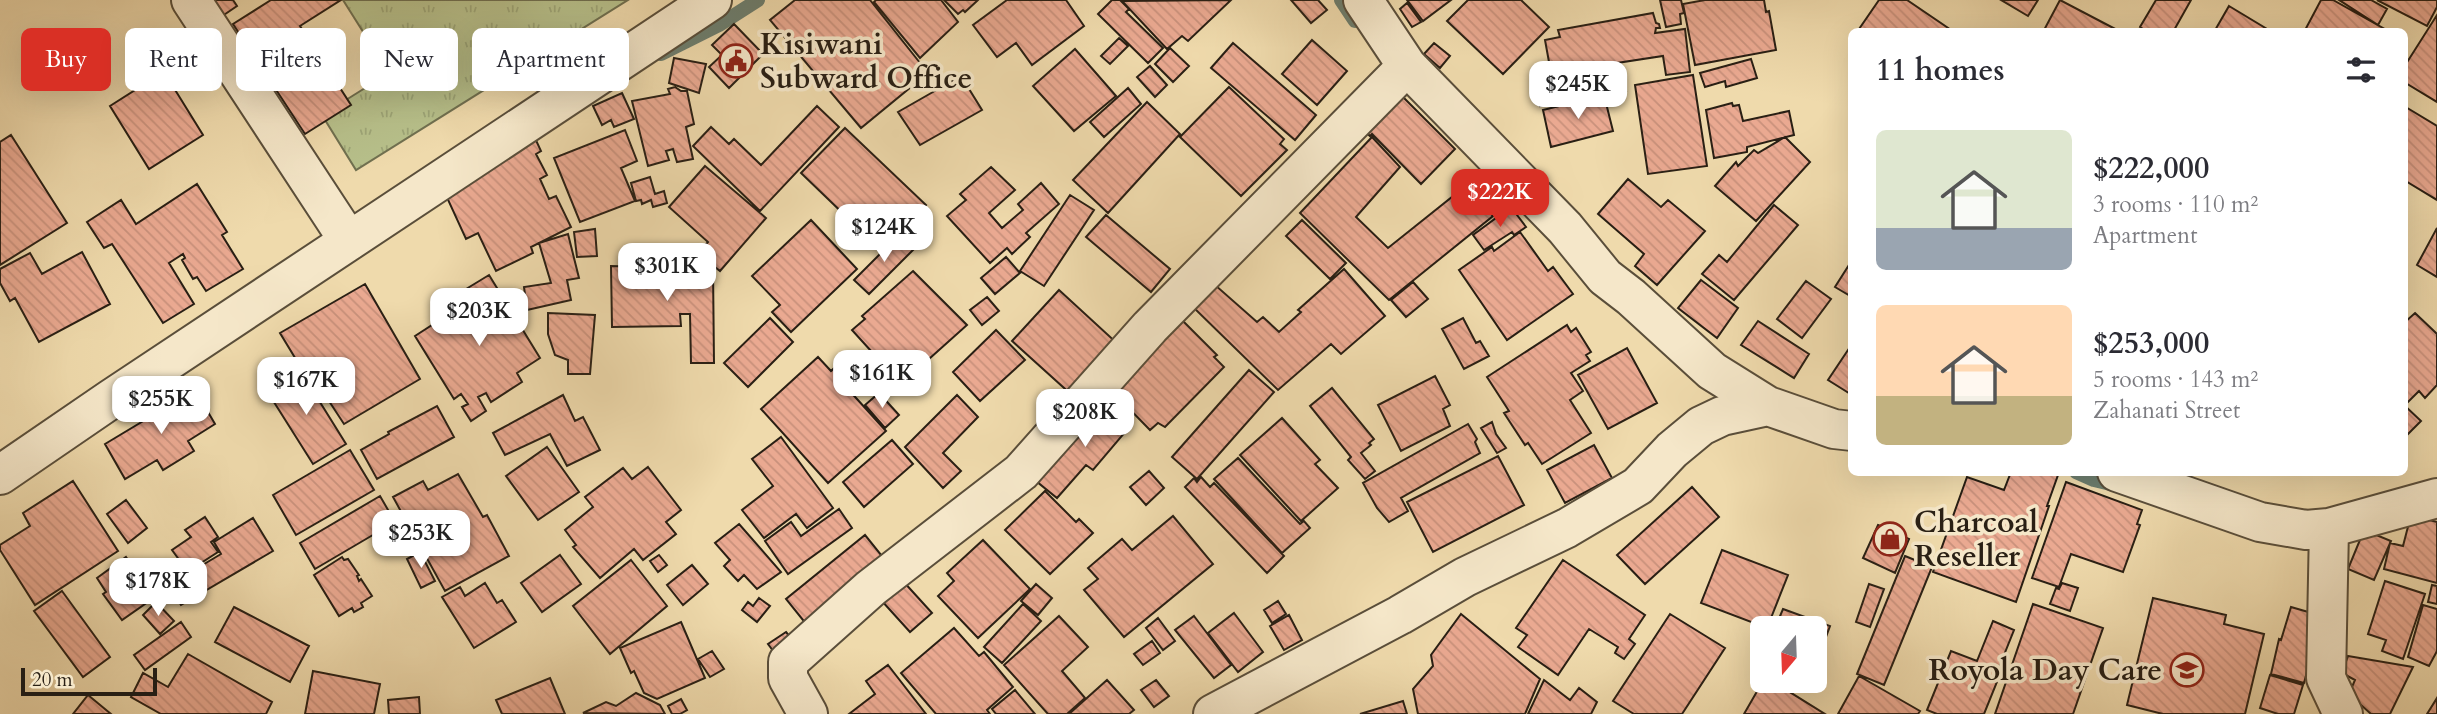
<!DOCTYPE html>
<meta charset="utf-8">
<style>
body{margin:0;font-family:Cardo,serif;background:#f7f7f7;color:#2b2b33;height:100vh;display:flex;flex-direction:column;font-size:26px;white-space:nowrap}
*{box-sizing:border-box;margin:0}
p{font-size:23px;color:#7c7c81}
.icon{flex:none;width:38px;height:38px;fill:none;stroke:currentColor;stroke-width:2;stroke-linecap:round;stroke-linejoin:round}
.map{position:relative;flex:1;overflow:hidden}
.panel{position:absolute;left:1848px;top:28px;width:560px;height:448px;display:flex;flex-direction:column;background:#fff;border-radius:10px;box-shadow:0 7px 28px #0002}
.panel>*{flex:none}
.guide{position:absolute;left:21px;top:28px;width:665px;height:63px;display:flex;gap:14px}
.needle{width:46px;rotate:199deg}
.controls{position:absolute;left:1750px;top:616px;display:grid;gap:14px}
.controls a{display:grid;place-items:center;width:77px;height:77px;border-radius:10px;background:#fff;box-shadow:0 7px 28px #0002;font-size:35px}
.scale{position:absolute;left:21px;bottom:18px;width:136px;box-sizing:border-box;padding-left:7px;border:4px solid #291f14;border-top:0;font-size:19px;line-height:24px;white-space:nowrap;color:#291f14;-webkit-text-stroke:5px #f5e7c9;paint-order:stroke}
.price{position:absolute;translate:-50% -60px;padding:0 16px;border-radius:14px;background:#fff;color:#222;font-size:23px;line-height:46px;filter:drop-shadow(0 2px 4px #0008)}
.price::after{content:'';position:absolute;left:50%;top:42px;width:21px;height:16px;margin-left:-10px;background:inherit;clip-path:polygon(0 0,100% 0,50% 100%)}
.price.selected{background:#d93025;color:#fff}
ul{padding:0;list-style:none}
li{display:flex;align-items:center;gap:21px;height:175px;padding:0 28px}
li span{display:grid;place-items:center;flex:none;width:196px;height:140px;border-radius:10px;color:#555}
li>.icon{margin-inline-start:auto}
span .icon{width:84px;height:84px;fill:#fffc;stroke-width:1}
li b{font-size:30px}
h2{display:flex;justify-content:space-between;align-items:center;height:84px;padding:0 28px;font-size:30px}
.pill{padding:0 24px;border-radius:10px;background:#fff;box-shadow:0 7px 28px #0002;font-size:24px;line-height:63px}
.pill.selected{background:#d93025;color:#fff}
.map>svg:first-child{display:block}
</style>
<div class="map">
<svg width="2437" height="714" viewBox="0 0 2437 714">
<defs>
<pattern id="park-tufts" width="24" height="20" patternUnits="userSpaceOnUse" patternTransform="scale(1.75)"><rect width="24" height="20" fill="#b7c08b"/><path d="M3 7l-1-3M5 7V3M7 7l1-3M15 17l-1-3M17 17v-4M19 17l1-3" fill="none" stroke="#9da577"/></pattern>
<pattern id="building-back-hatch" width="6" height="6" patternUnits="userSpaceOnUse" patternTransform="scale(1.75)"><rect width="6" height="6" fill="#eaa991"/><path d="M-1 5l2 2M0 0l6 6M5-1l2 2" fill="none" stroke="#c9917c"/></pattern>
</defs>
<rect width="100%" height="100%" fill="#efdaac"/>
<filter id="stains"><feTurbulence type="fractalNoise" baseFrequency=".00286" numOctaves="4"/><feColorMatrix values="0 0 0 0 .2 0 0 0 0 .09 0 0 0 0 .02 0 0 0 .5 -.17"/></filter>
<radialGradient id="worn" r=".72"><stop offset=".6" stop-color="#630" stop-opacity="0"/><stop offset="1" stop-color="#630" stop-opacity=".3"/></radialGradient>
<path fill="url(#park-tufts)" stroke="#707050" stroke-width="2" d="M 343,0 L 628,0 L 356,170 L 322,115 L 389,73 Z"/>
<g fill="none" stroke-linecap="round" stroke-linejoin="round">
<path stroke="#6d7d6d" stroke-width="14" d="M 1341,0 L 1355,21
M 661,54 L 719,25 L 758,0
M 2076,472 L 2094,480 L 2119,486"/>
</g>
<path fill="url(#building-back-hatch)" stroke="#291f14" stroke-width="2" d="M 203,0 L 233,0 L 237,6 L 212,23 Z
M 271,0 L 341,0 L 300,26 L 351,105 L 305,134 L 233,24 Z
M 795,0 L 870,0 L 928,73 L 861,128 L 770,20 Z
M 876,0 L 941,0 L 958,22 L 920,58 L 874,2 Z
M 944,0 L 978,0 L 965,12 L 963,10 L 958,14 Z
M 1007,0 L 1066,0 L 1084,26 L 1032,65 L 1016,43 L 997,57 L 973,25 Z
M 1112,0 L 1120,0 L 1129,9 L 1126,12 L 1163,48 L 1148,63 L 1098,14 Z
M 1231,0 L 1188,41 L 1182,36 L 1167,49 L 1122,1 Z
M 1291,0 L 1318,0 L 1327,10 L 1311,23 Z
M 1407,0 L 1451,0 L 1423,21 Z
M 1468,0 L 1521,0 L 1549,27 L 1503,74 L 1447,21 Z
M 1660,0 L 1681,0 L 1684,13 L 1680,14 L 1681,24 L 1666,27 Z
M 1705,0 L 1764,0 L 1766,12 L 1769,11 L 1776,50 L 1695,65 L 1683,4 Z
M 1879,0 L 1907,0 L 1954,32 L 1857,32 Z
M 2001,0 L 2038,0 L 2028,16 Z
M 2060,0 L 2121,32 L 2043,32 Z
M 2156,0 L 2191,0 L 2173,32 L 2148,32 L 2140,27 Z
M 2321,0 L 2333,0 L 2390,32 L 2304,32 Z
M 2339,0 L 2371,0 L 2387,9 L 2378,25 Z
M 2377,0 L 2437,0 L 2437,7 L 2427,26 Z
M 1407,3 L 1421,22 L 1412,27 L 1400,9 Z
M 2229,6 L 2272,32 L 2214,32 Z
M 1653,13 L 1656,23 L 1659,24 L 1660,28 L 1656,28 L 1655,33 L 1685,29 L 1690,72 L 1666,75 L 1663,56 L 1551,73 L 1545,40 L 1560,37 L 1558,30 Z
M 2437,15 L 2437,102 L 2404,82 L 2404,67 Z
M 734,24 L 763,54 L 729,88 L 709,67 L 722,55 L 712,45 Z
M 1119,38 L 1128,46 L 1110,64 L 1101,56 Z
M 1312,40 L 1347,71 L 1317,105 L 1282,74 Z
M 1233,43 L 1316,115 L 1295,140 L 1211,68 Z
M 1434,43 L 1450,56 L 1440,68 L 1424,54 Z
M 1170,48 L 1189,66 L 1173,82 L 1155,64 Z
M 1075,49 L 1116,96 L 1074,131 L 1033,86 Z
M 674,58 L 706,64 L 699,93 L 669,83 Z
M 1751,59 L 1757,78 L 1726,87 L 1725,81 L 1705,87 L 1700,73 Z
M 1618,63 L 1626,91 L 1606,97 L 1604,88 L 1540,106 L 1534,84 Z
M 1150,66 L 1167,85 L 1155,97 L 1137,77 Z
M 1693,75 L 1707,166 L 1648,174 L 1635,85 Z
M 961,76 L 982,110 L 920,145 L 898,112 Z
M 151,80 L 156,88 L 169,80 L 203,135 L 149,169 L 110,106 Z
M 675,87 L 681,91 L 687,91 L 694,124 L 686,127 L 693,159 L 677,162 L 673,149 L 666,151 L 669,160 L 648,166 L 632,101 L 670,94 L 668,89 Z
M 1229,87 L 1284,139 L 1280,144 L 1287,150 L 1241,196 L 1180,137 Z
M 1393,87 L 1455,149 L 1421,184 L 1372,134 L 1370,136 L 1356,123 Z
M 1128,88 L 1141,104 L 1104,137 L 1090,122 Z
M 622,93 L 634,119 L 614,127 L 611,120 L 602,125 L 593,106 Z
M 1604,95 L 1613,131 L 1551,147 L 1543,110 Z
M 1147,102 L 1180,134 L 1108,213 L 1073,180 Z
M 1732,103 L 1733,106 L 1739,105 L 1743,121 L 1789,111 L 1794,135 L 1747,147 L 1747,152 L 1714,158 L 1706,110 Z
M 817,106 L 839,127 L 760,211 L 693,146 L 711,127 L 729,144 L 734,139 L 761,165 Z
M 2404,106 L 2437,126 L 2437,200 L 2404,180 Z
M 845,128 L 926,205 L 881,250 L 801,173 Z
M 625,130 L 637,161 L 621,168 L 635,201 L 580,222 L 554,158 Z
M 11,135 L 67,223 L 0,265 L 0,142 Z
M 534,136 L 541,151 L 536,154 L 547,175 L 540,179 L 549,199 L 556,196 L 571,227 L 531,247 L 533,253 L 496,271 L 478,233 L 466,239 L 444,191 Z
M 1372,137 L 1400,167 L 1356,217 L 1388,248 L 1467,185 L 1493,216 L 1389,300 L 1300,213 Z
M 1785,137 L 1810,162 L 1756,221 L 1715,186 L 1736,162 L 1738,166 L 1754,150 L 1758,153 Z
M 705,166 L 766,218 L 720,271 L 698,253 L 708,242 L 669,207 Z
M 991,167 L 1015,190 L 989,213 L 1002,228 L 1023,210 L 1018,204 L 1041,183 L 1059,204 L 1026,233 L 1030,237 L 1012,254 L 1007,248 L 990,263 L 947,216 L 966,200 L 960,194 Z
M 650,177 L 655,194 L 664,191 L 667,203 L 653,207 L 651,200 L 642,204 L 641,200 L 636,201 L 631,183 Z
M 1628,179 L 1661,207 L 1668,200 L 1705,231 L 1657,285 L 1635,266 L 1644,254 L 1598,214 Z
M 197,184 L 227,232 L 222,235 L 243,269 L 206,291 L 197,277 L 193,279 L 182,260 L 185,258 L 183,254 L 169,263 L 194,304 L 163,323 L 112,244 L 104,248 L 87,222 L 121,200 L 136,224 Z
M 1070,195 L 1094,210 L 1044,286 L 1020,271 Z
M 1774,205 L 1798,225 L 1734,300 L 1702,274 L 1719,255 L 1727,262 Z
M 1511,207 L 1526,227 L 1514,235 L 1512,232 L 1484,250 L 1473,235 Z
M 1106,215 L 1170,269 L 1151,292 L 1086,237 Z
M 811,220 L 857,269 L 791,332 L 772,312 L 780,305 L 752,276 Z
M 1302,220 L 1346,263 L 1330,279 L 1286,236 Z
M 2437,228 L 2437,277 L 2417,265 Z
M 595,229 L 597,256 L 577,257 L 574,232 Z
M 1520,232 L 1548,271 L 1553,267 L 1573,294 L 1507,340 L 1459,270 L 1492,247 L 1494,251 Z
M 568,234 L 579,278 L 567,280 L 571,300 L 527,310 L 524,287 L 551,283 L 539,243 Z
M 899,235 L 914,249 L 869,294 L 854,280 Z
M 82,252 L 110,304 L 39,342 L 15,298 L 10,301 L 0,283 L 0,269 L 30,253 L 42,274 Z
M 1006,257 L 1020,273 L 995,294 L 981,278 Z
M 1849,265 L 1852,267 L 1852,297 L 1835,287 Z
M 611,266 L 713,269 L 714,363 L 691,363 L 690,314 L 680,314 L 681,326 L 612,327 Z
M 1344,269 L 1385,316 L 1341,354 L 1331,344 L 1278,390 L 1192,306 L 1214,284 L 1257,322 L 1263,317 L 1279,332 L 1301,312 L 1298,310 Z
M 913,271 L 967,325 L 901,384 L 852,330 L 865,319 L 862,316 Z
M 489,275 L 540,358 L 517,373 L 522,382 L 491,402 L 486,393 L 478,397 L 486,411 L 471,421 L 462,407 L 468,404 L 461,394 L 454,399 L 415,336 L 446,316 L 452,328 L 467,319 L 453,297 Z
M 1701,280 L 1738,308 L 1717,338 L 1678,308 Z
M 1806,281 L 1831,299 L 1802,338 L 1777,319 Z
M 1413,282 L 1428,299 L 1406,317 L 1391,300 Z
M 365,284 L 420,379 L 344,424 L 304,363 L 300,366 L 280,333 Z
M 1059,290 L 1120,346 L 1073,396 L 1012,341 Z
M 987,297 L 999,311 L 982,325 L 970,310 Z
M 548,313 L 595,315 L 590,374 L 568,374 L 568,360 L 555,355 L 548,334 Z
M 2415,313 L 2437,334 L 2437,385 L 2425,398 L 2419,391 L 2407,403 L 2404,401 L 2404,323 Z
M 1176,314 L 1217,355 L 1214,357 L 1224,367 L 1165,427 L 1158,423 L 1150,430 L 1108,387 Z
M 770,318 L 793,342 L 748,387 L 724,363 Z
M 1463,318 L 1476,343 L 1480,341 L 1489,356 L 1464,369 L 1442,329 Z
M 1758,321 L 1809,354 L 1794,378 L 1741,345 Z
M 1567,325 L 1571,332 L 1576,328 L 1591,352 L 1586,355 L 1590,361 L 1571,373 L 1583,391 L 1570,400 L 1591,433 L 1542,464 L 1528,443 L 1525,445 L 1504,413 L 1509,411 L 1487,377 Z
M 996,330 L 1025,360 L 980,401 L 953,372 Z
M 1852,344 L 1852,395 L 1828,380 Z
M 1627,348 L 1657,403 L 1608,429 L 1578,375 Z
M 818,357 L 831,371 L 846,357 L 863,374 L 847,388 L 886,431 L 828,483 L 761,409 Z
M 300,370 L 346,444 L 313,464 L 267,391 Z
M 1249,370 L 1274,392 L 1197,479 L 1172,457 Z
M 1435,376 L 1450,405 L 1443,409 L 1450,426 L 1401,451 L 1378,405 Z
M 1332,388 L 1374,439 L 1369,443 L 1371,445 L 1361,453 L 1375,471 L 1365,479 L 1348,460 L 1351,457 L 1310,406 Z
M 195,390 L 215,424 L 188,441 L 194,451 L 163,470 L 157,460 L 125,479 L 105,444 Z
M 879,393 L 899,415 L 885,428 L 865,405 Z
M 563,395 L 575,421 L 583,417 L 600,450 L 567,466 L 550,434 L 505,455 L 493,433 Z
M 957,395 L 978,417 L 943,453 L 961,471 L 943,488 L 905,447 Z
M 1104,401 L 1132,424 L 1093,470 L 1086,465 L 1057,498 L 1036,481 Z
M 2404,405 L 2421,421 L 2404,438 Z
M 437,406 L 454,437 L 377,479 L 361,450 L 389,434 L 388,432 Z
M 1282,418 L 1320,460 L 1315,464 L 1338,488 L 1301,521 L 1240,455 Z
M 1492,422 L 1496,434 L 1506,448 L 1497,453 L 1481,428 Z
M 1468,424 L 1477,439 L 1475,442 L 1480,453 L 1401,498 L 1408,511 L 1389,522 L 1377,508 L 1363,483 Z
M 781,437 L 833,508 L 807,528 L 796,514 L 764,538 L 742,510 L 773,486 L 752,459 Z
M 892,440 L 913,464 L 864,507 L 843,482 Z
M 1594,445 L 1612,478 L 1565,503 L 1547,470 Z
M 547,447 L 579,492 L 538,520 L 506,476 Z
M 350,450 L 374,490 L 296,535 L 273,495 Z
M 1498,456 L 1524,505 L 1433,552 L 1407,502 Z
M 1238,458 L 1300,524 L 1304,521 L 1310,528 L 1282,553 L 1214,479 Z
M 648,467 L 681,510 L 666,522 L 676,534 L 643,560 L 634,549 L 600,578 L 573,547 L 576,545 L 565,530 L 593,507 L 585,497 L 623,468 L 632,479 Z
M 1149,471 L 1164,488 L 1146,505 L 1130,487 Z
M 2011,472 L 2051,472 L 2058,475 L 2047,506 L 2049,506 L 2016,602 L 1933,572 L 1967,477 L 2004,490 Z
M 458,474 L 483,517 L 487,515 L 509,556 L 445,591 L 393,497 L 423,481 L 428,490 Z
M 1201,477 L 1210,487 L 1214,483 L 1284,556 L 1267,573 L 1185,487 L 1194,478 L 1197,482 Z
M 73,481 L 118,551 L 35,605 L 0,550 L 0,545 L 30,526 L 23,513 Z
M 2066,482 L 2142,510 L 2137,524 L 2140,525 L 2123,572 L 2071,554 L 2059,587 L 2032,578 Z
M 1692,487 L 1719,517 L 1645,584 L 1617,555 Z
M 1045,491 L 1076,522 L 1079,519 L 1093,533 L 1050,574 L 1005,530 Z
M 380,496 L 395,522 L 315,569 L 300,543 Z
M 126,500 L 147,528 L 128,543 L 107,514 Z
M 839,509 L 852,528 L 788,574 L 765,541 L 791,522 L 801,536 Z
M 2411,515 L 2437,522 L 2437,583 L 2384,569 L 2390,543 L 2403,546 Z
M 1173,516 L 1213,564 L 1124,637 L 1084,590 L 1098,579 L 1088,568 L 1122,539 L 1132,550 Z
M 205,517 L 218,537 L 211,542 L 218,552 L 173,581 L 166,571 L 180,561 L 172,550 L 191,537 L 185,530 Z
M 253,518 L 273,551 L 181,605 L 169,585 L 221,554 L 214,542 Z
M 739,524 L 781,572 L 757,589 L 744,575 L 738,581 L 724,566 L 730,560 L 715,543 Z
M 1878,525 L 1909,539 L 1895,573 L 1863,558 Z
M 2364,530 L 2391,541 L 2374,580 L 2348,569 Z
M 865,535 L 890,566 L 811,630 L 786,599 Z
M 983,540 L 1030,589 L 978,638 L 938,596 L 954,581 L 947,573 Z
M 1722,550 L 1788,575 L 1767,628 L 1701,603 Z
M 420,552 L 435,581 L 421,588 L 407,559 Z
M 560,555 L 581,584 L 542,612 L 521,583 Z
M 659,555 L 667,565 L 658,572 L 650,561 Z
M 1905,556 L 1932,567 L 1884,685 L 1857,674 Z
M 126,557 L 155,597 L 122,620 L 103,594 L 106,592 L 97,578 Z
M 342,557 L 344,560 L 348,559 L 359,575 L 357,576 L 359,581 L 361,579 L 372,596 L 361,603 L 363,607 L 354,612 L 352,608 L 339,616 L 314,575 Z
M 631,560 L 667,606 L 610,654 L 573,606 Z
M 1563,560 L 1645,615 L 1629,639 L 1635,644 L 1624,659 L 1615,653 L 1618,647 L 1589,629 L 1558,675 L 1518,647 L 1527,635 L 1516,628 Z
M 692,565 L 708,584 L 683,605 L 667,585 Z
M 902,580 L 932,613 L 910,632 L 881,600 Z
M 2385,581 L 2425,594 L 2403,659 L 2382,651 L 2386,640 L 2368,634 Z
M 485,583 L 497,603 L 502,600 L 516,622 L 474,648 L 442,597 L 460,587 L 465,596 Z
M 2062,583 L 2078,588 L 2070,611 L 2050,604 L 2056,588 L 2059,589 Z
M 1036,584 L 1052,598 L 1038,615 L 1021,601 Z
M 1869,584 L 1884,589 L 1870,627 L 1856,622 Z
M 2432,585 L 2437,586 L 2437,604 L 2428,602 Z
M 62,591 L 110,657 L 83,677 L 34,611 Z
M 759,598 L 770,606 L 757,622 L 742,610 L 748,602 L 753,606 Z
M 2153,598 L 2226,615 L 2224,624 L 2264,634 L 2245,714 L 2163,714 L 2127,705 Z
M 1278,601 L 1286,614 L 1272,623 L 1264,610 Z
M 156,602 L 174,621 L 160,634 L 143,615 Z
M 1023,604 L 1041,621 L 1002,663 L 984,647 Z
M 2033,604 L 2103,628 L 2073,714 L 1995,714 Z
M 2423,605 L 2437,609 L 2437,651 L 2429,666 L 2408,657 Z
M 234,607 L 309,646 L 290,682 L 215,642 Z
M 2291,607 L 2322,616 L 2304,683 L 2271,674 L 2279,639 L 2281,640 Z
M 1783,609 L 1830,626 L 1817,661 L 1815,660 L 1815,628 L 1775,628 Z
M 1234,613 L 1263,652 L 1238,672 L 1208,633 Z
M 1461,614 L 1540,679 L 1525,714 L 1418,714 L 1413,689 L 1433,666 L 1431,655 Z
M 1670,614 L 1725,648 L 1682,714 L 1634,714 L 1613,701 Z
M 1289,615 L 1302,640 L 1284,650 L 1270,626 Z
M 1059,616 L 1088,647 L 1062,671 L 1085,698 L 1067,714 L 1048,714 L 1004,665 Z
M 1194,616 L 1231,665 L 1214,678 L 1175,630 Z
M 1158,618 L 1175,641 L 1163,650 L 1146,628 Z
M 1993,621 L 2014,630 L 1998,670 L 2001,672 L 1984,714 L 1937,714 L 1927,710 L 1951,651 L 1977,661 Z
M 181,622 L 191,637 L 145,670 L 134,655 Z
M 681,622 L 705,678 L 657,699 L 644,693 L 634,671 L 631,673 L 620,648 Z
M 954,628 L 979,656 L 984,652 L 1013,687 L 987,710 L 990,714 L 936,714 L 901,673 Z
M 786,632 L 791,638 L 777,656 L 768,644 Z
M 1152,641 L 1160,653 L 1143,665 L 1134,654 Z
M 712,651 L 724,669 L 710,677 L 698,659 Z
M 188,654 L 272,702 L 266,714 L 161,714 L 131,697 L 143,673 L 168,687 Z
M 2348,656 L 2413,667 L 2390,714 L 2371,714 L 2349,694 L 2355,680 L 2342,673 Z
M 888,665 L 926,714 L 849,714 L 875,694 L 866,681 Z
M 313,671 L 380,684 L 374,714 L 305,714 Z
M 2270,675 L 2303,685 L 2294,714 L 2278,714 L 2260,708 Z
M 1859,676 L 1920,711 L 1918,714 L 1838,714 Z
M 550,678 L 565,714 L 502,714 L 496,700 Z
M 1107,680 L 1134,710 L 1129,714 L 1069,714 Z
M 1156,680 L 1169,696 L 1154,707 L 1141,690 Z
M 1544,680 L 1570,700 L 1579,688 L 1597,702 L 1591,714 L 1528,714 Z
M 1763,681 L 1772,681 L 1825,714 L 1744,714 Z
M 1015,690 L 1035,714 L 996,714 L 992,709 Z
M 636,693 L 660,705 L 665,714 L 583,713 L 606,702 L 616,706 Z
M 88,695 L 111,714 L 73,714 Z
M 419,697 L 420,714 L 389,714 L 388,700 Z
M 2437,698 L 2437,714 L 2427,714 Z
M 681,699 L 687,710 L 680,714 L 672,714 L 668,706 Z
M 1403,701 L 1407,714 L 1360,714 Z"/>
<g fill="none" stroke-linecap="round" stroke-linejoin="round">
<defs>
<path id="minor" d="M 191,0 L 349,241
M 1363,0 L 1407,66 L 1565,228 L 1605,277 L 1631,297 L 1712,371 L 1768,406 L 1834,429 L 1852,431
M 2117,472 L 2260,522 L 2306,530 L 2329,528 L 2437,498
M 0,475 L 111,399 L 712,0
M 2329,528 L 2326,678 L 2343,714
M 808,714 L 788,678 L 788,662 L 871,588 L 1021,472 L 1150,327 L 1407,66
M 1213,714 L 1400,615 L 1465,577 L 1567,528 L 1638,486 L 1672,450 L 1701,426 L 1722,416 L 1768,406"/>
</defs>
<use href="#minor" stroke="#5a4e3a" stroke-width="42"/>
<use href="#minor" stroke="#f5e7c9" stroke-width="38"/>
</g>
<defs>
<symbol id="civic-ring" viewBox="-11 -11 22 22"><circle r="9.5" fill="#f5e7c9" stroke="#8f2418" stroke-width="1.5"/><path d="M-.6-6.5H3V-4.5H.6V-3L4-1V1h2V6H-6V1h2V-1L-.6-3ZM-1.2 2.5V6h2.4V2.5Z" fill="#8f2418"/></symbol>
<symbol id="shop-ring" viewBox="-11 -11 22 22"><circle r="9.5" fill="#f5e7c9" stroke="#8f2418" stroke-width="1.5"/><path d="M-5-2.5h2.3a2.7 3.5 0 0 1 5.4 0H5L5.5 6h-11ZM-1.5-2.5h3a1.5 2.3 0 0 0-3 0Z" fill="#8f2418"/></symbol>
<symbol id="school-ring" viewBox="-11 -11 22 22"><circle r="9.5" fill="#f5e7c9" stroke="#8f2418" stroke-width="1.5"/><path d="M0-5L7-2L0 1L-7-2ZM-4 1L0 2.5L4 1V4Q0 6-4 4Z" fill="#8f2418"/></symbol>
</defs>
<g fill-rule="evenodd">
<use href="#civic-ring" x="717" y="42" width="38" height="38"/>
<use href="#shop-ring" x="1871" y="520" width="38" height="38"/>
<use href="#school-ring" x="2168" y="651" width="38" height="38"/>
</g>
<g text-anchor="middle" stroke-width="7" stroke-linejoin="round" paint-order="stroke">
<g font-size="30" font-weight="bold" fill="#291f14" stroke="#f5e7c9" text-anchor="start">
<text x="760" y="54">Kisiwani<tspan x="760" dy="34">Subward Office</tspan></text>
<text x="1914" y="532">Charcoal<tspan x="1914" dy="34">Reseller</tspan></text>
<text x="2162" y="680" text-anchor="end">Royola Day Care</text>
</g>
</g>
<rect width="100%" height="100%" filter="url(#stains)"/>
<rect width="100%" height="100%" fill="url(#worn)"/>
</svg>
<div class="controls">
<a><svg class="needle" viewBox="-14 -14 28 28"><path d="M0-13l5 13h-10z" fill="#e53935"/><path d="M0 13l5-13h-10z" fill="#7c7c81"/></svg></a>
</div>
<div class="scale">20 m</div>
<b class="price" style="left:1578px;top:121px">$245K</b>
<b class="price selected" style="left:1500px;top:229px">$222K</b>
<b class="price" style="left:884px;top:264px">$124K</b>
<b class="price" style="left:667px;top:303px">$301K</b>
<b class="price" style="left:479px;top:348px">$203K</b>
<b class="price" style="left:882px;top:410px">$161K</b>
<b class="price" style="left:306px;top:417px">$167K</b>
<b class="price" style="left:161px;top:436px">$255K</b>
<b class="price" style="left:1085px;top:449px">$208K</b>
<b class="price" style="left:421px;top:570px">$253K</b>
<b class="price" style="left:158px;top:618px">$178K</b>
<div class="guide">
<a class="pill selected">Buy</a>
<a class="pill">Rent</a>
<a class="pill">Filters</a>
<a class="pill">New</a>
<a class="pill">Apartment</a>
</div>
<section class="panel">
<h2>11 homes<svg class="icon" aria-label="filters" viewBox="0 0 24 24"><path d="M4 7h16M4 17h16"/><circle cx="9" cy="7" r="2"/><circle cx="15" cy="17" r="2"/></svg></h2>
<ul>
<li><span style="background:linear-gradient(#dfe7d0 70%,#9aa5b1 0)"><svg class="icon" aria-label="home" viewBox="0 0 24 24"><path d="M3 11l9-7 9 7M6 9v11h12V9"/></svg></span><div><b>$222,000</b><p>3 rooms · 110 m²</p><p>Apartment</p></div></li>
<li><span style="background:linear-gradient(#ffd9b3 65%,#c2b280 0)"><svg class="icon" aria-label="home" viewBox="0 0 24 24"><path d="M3 11l9-7 9 7M6 9v11h12V9"/></svg></span><div><b>$253,000</b><p>5 rooms · 143 m²</p><p>Zahanati Street</p></div></li>
</ul>
</section>
</div>
